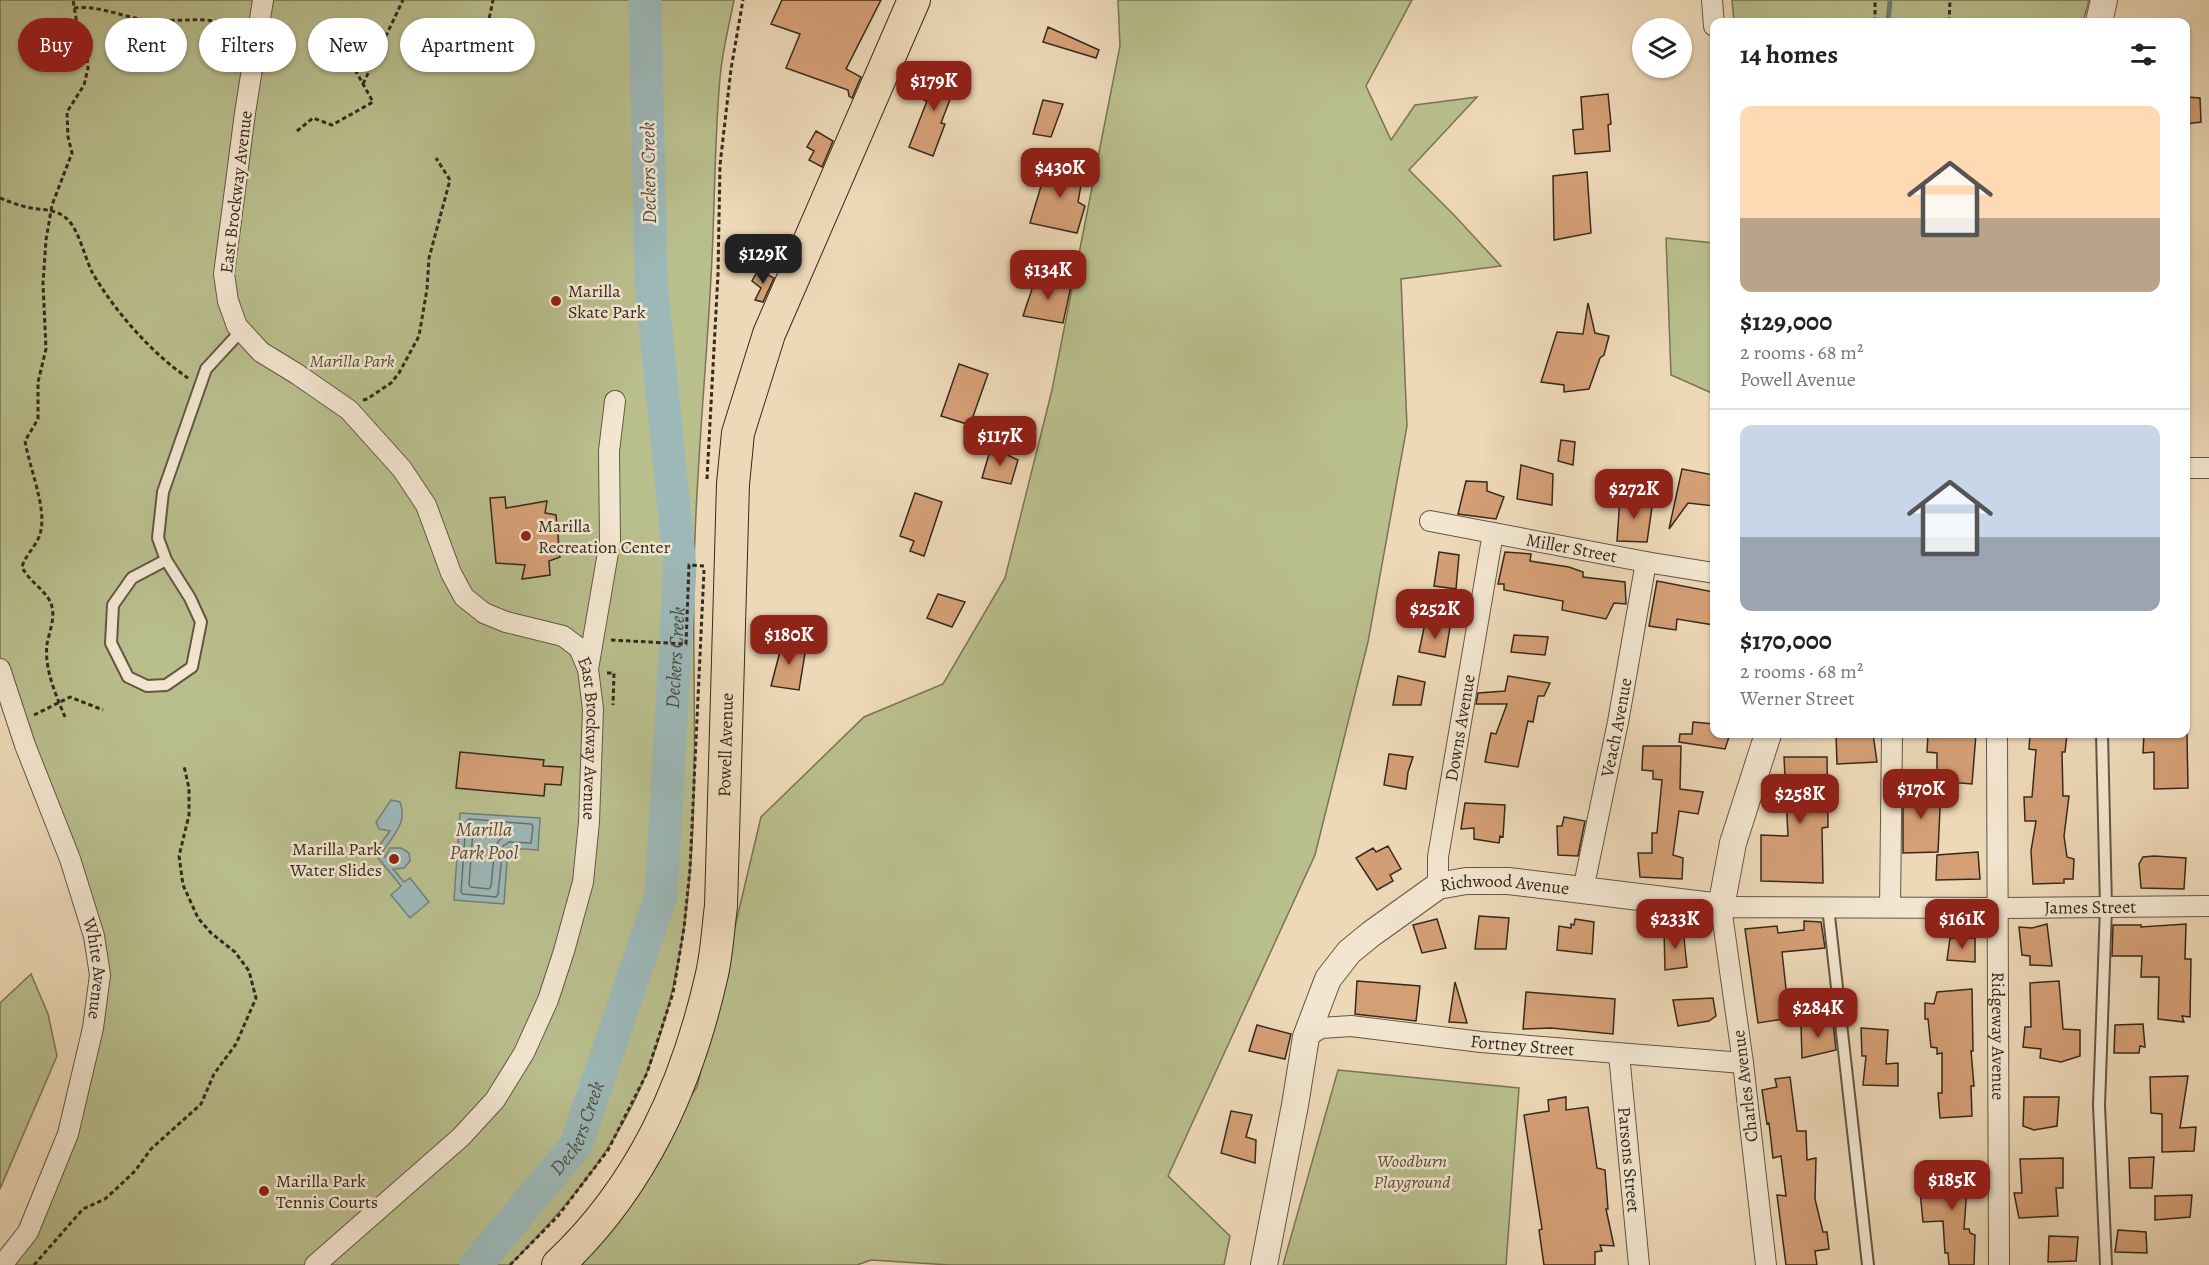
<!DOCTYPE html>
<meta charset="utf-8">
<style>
body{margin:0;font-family:Alegreya,serif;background:#f2f2f2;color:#222;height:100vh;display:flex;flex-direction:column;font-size:22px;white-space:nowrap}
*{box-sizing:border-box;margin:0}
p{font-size:20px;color:#767676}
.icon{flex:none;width:33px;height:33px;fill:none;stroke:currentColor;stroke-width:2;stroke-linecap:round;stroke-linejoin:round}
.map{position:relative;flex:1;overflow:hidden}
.panel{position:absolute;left:1710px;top:18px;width:480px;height:720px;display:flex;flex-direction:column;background:#fff;border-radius:12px;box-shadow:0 2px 4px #0004}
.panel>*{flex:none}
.guide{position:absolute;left:18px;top:18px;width:570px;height:54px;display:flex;gap:12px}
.buttons{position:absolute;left:1632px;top:18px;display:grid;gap:12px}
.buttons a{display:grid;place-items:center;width:60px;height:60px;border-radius:50%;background:#fff;box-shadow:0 2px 4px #0004;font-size:30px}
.price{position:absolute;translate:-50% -51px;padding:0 14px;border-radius:12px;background:#8f2418;color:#fff;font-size:20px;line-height:39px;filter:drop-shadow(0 2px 3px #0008)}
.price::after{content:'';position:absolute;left:50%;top:36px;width:18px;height:14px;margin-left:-9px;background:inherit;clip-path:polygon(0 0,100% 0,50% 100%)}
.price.current{background:#222;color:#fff}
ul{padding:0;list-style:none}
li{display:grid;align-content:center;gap:12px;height:318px;padding:0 30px}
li+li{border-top:2px solid #e0e0e0}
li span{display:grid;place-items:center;height:186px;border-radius:12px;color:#555}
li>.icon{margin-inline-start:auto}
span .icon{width:108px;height:108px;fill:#fffc;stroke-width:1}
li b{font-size:26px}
h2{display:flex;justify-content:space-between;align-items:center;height:72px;padding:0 30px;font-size:26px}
.pill{padding:0 21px;border-radius:27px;background:#fff;box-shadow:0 2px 4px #0004;font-size:21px;line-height:54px}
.pill.current{background:#8f2418;color:#fff}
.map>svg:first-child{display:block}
</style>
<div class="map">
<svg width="2209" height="1265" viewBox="0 0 2209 1265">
<rect width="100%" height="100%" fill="#edd8b7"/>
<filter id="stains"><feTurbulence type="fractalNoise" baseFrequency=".00333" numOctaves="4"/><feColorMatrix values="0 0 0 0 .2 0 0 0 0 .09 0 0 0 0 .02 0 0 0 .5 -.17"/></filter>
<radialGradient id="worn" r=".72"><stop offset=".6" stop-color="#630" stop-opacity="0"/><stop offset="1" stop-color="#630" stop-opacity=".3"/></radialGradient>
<path fill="#b9be8d" stroke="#787455" stroke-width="1.5" d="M 0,0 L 734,0 C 729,26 722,52 720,78 C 714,144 715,211 711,277 C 706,374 696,470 694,568 C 691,734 710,914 647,1072 C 617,1149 567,1207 510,1265 L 2,1265 L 50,1180 L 100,975 L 0,669 Z
M 1118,0 L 1412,0 L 1366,86 L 1391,140 L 1415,105 L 1477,97 L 1409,170 L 1454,215 L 1501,266 L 1401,279 L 1407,426 L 1368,642 L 1315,855 L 1168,1176 L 1230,1236 L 1224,1265 L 950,1265 L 871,1260 L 857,1265 L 578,1265 L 697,1087 L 761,817 L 864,717 L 943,684 L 1005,578 L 1052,390 L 1120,46 Z
M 1732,0 L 2089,0 L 2083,22 L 1734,22 Z
M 1666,238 L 1714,243 L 1714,394 L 1671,375 Z
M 31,974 L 48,1014 L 57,1056 L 0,1189 L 0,1003 Z
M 1338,1070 L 1519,1088 L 1506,1265 L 1283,1265 Z"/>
<path fill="#9cb8b8" stroke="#737f7a" stroke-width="1.5" d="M 391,800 L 400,802 C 408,823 393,835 382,853 L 385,857 L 390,848 L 401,848 L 409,853 L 410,861 L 404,868 L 393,869 L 404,882 L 410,878 L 429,902 L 410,918 L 391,895 L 401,886 L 374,853 L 390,831 L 379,829 L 376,822 Z
M 460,813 L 540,818 L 538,850 L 508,848 L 504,904 L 454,900 Z"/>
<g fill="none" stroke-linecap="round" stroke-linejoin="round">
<path stroke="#69716a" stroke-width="1.5" d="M 469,819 L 531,824 L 533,826 L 531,843 L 509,842 L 503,846 L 498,894 L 496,897 L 463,894 L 461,892 L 466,822 Z
M 476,827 L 504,829 L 506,832 L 495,846 L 491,886 L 489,889 L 471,887 L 469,885 L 473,830 Z"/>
<path stroke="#737f7a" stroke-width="5" d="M 1888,22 L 1890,0"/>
<path stroke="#9cb8b8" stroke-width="33" id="s1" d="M 476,1265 L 576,1145 L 661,896 L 680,567 L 651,283 L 645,0"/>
</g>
<path fill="#d59f76" stroke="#362a1d" stroke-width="1.5" d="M 782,0 L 881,0 L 846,69 L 861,77 L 852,98 L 849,96 L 848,90 L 786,68 L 800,34 L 771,24 Z
M 1048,27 L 1099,50 L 1096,58 L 1043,42 Z
M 937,68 L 959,76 L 941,123 L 945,124 L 933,156 L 909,147 L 927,101 L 924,100 Z
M 1608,94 L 1611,124 L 1608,125 L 1610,151 L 1575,154 L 1573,130 L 1583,129 L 1581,97 Z
M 2186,97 L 2200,98 L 2201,122 L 2186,124 Z
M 1043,100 L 1063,104 L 1051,137 L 1033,134 Z
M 816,131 L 833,141 L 822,167 L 809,160 L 814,151 L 807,147 Z
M 1047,166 L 1084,168 L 1078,202 L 1085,206 L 1077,233 L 1030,223 Z
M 1587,172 L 1591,233 L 1554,240 L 1553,176 Z
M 758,270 L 774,278 L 763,302 L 755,300 L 761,288 L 752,281 Z
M 1036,277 L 1071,286 L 1063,323 L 1023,316 Z
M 1588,303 L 1595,333 L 1609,336 L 1604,355 L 1600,358 L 1589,389 L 1564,392 L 1564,385 L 1541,382 L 1557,332 L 1583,334 Z
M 959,364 L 988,374 L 970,425 L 941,416 Z
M 1561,440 L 1575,442 L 1573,465 L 1558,461 Z
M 991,447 L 1018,460 L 1011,484 L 982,478 Z
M 1521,465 L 1553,474 L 1552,505 L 1517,499 Z
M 1682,469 L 1714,475 L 1714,506 L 1688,503 L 1669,529 Z
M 1466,481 L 1487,482 L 1487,491 L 1504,497 L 1496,519 L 1458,514 Z
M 915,493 L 942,502 L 924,556 L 910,551 L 914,541 L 900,536 Z
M 505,497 L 506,508 L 547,501 L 545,513 L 556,515 L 560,557 L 549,561 L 550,575 L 522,579 L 525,565 L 496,563 L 490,498 Z
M 1620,497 L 1653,500 L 1647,542 L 1617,541 Z
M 1439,552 L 1459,555 L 1456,589 L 1434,586 Z
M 1505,552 L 1531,554 L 1530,561 L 1569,567 L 1583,572 L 1583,577 L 1625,582 L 1626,604 L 1614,603 L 1606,619 L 1562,610 L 1563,601 L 1504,590 L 1504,584 L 1498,584 Z
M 1657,581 L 1714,592 L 1714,625 L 1677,619 L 1676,630 L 1649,626 Z
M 938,594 L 965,602 L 952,627 L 927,618 Z
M 1425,623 L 1450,627 L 1445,657 L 1419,652 Z
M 1514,635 L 1548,637 L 1545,655 L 1511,652 Z
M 783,640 L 806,647 L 799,690 L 771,686 Z
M 1398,676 L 1425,682 L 1421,705 L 1393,705 Z
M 1508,676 L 1550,683 L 1544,696 L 1538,696 L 1533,722 L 1528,721 L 1518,767 L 1485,762 L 1491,733 L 1496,734 L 1507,704 L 1476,704 L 1478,693 L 1505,691 Z
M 1693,722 L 1714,724 L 1714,734 L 1730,734 L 1725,749 L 1679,742 L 1680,734 L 1692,734 Z
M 1836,734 L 1873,734 L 1877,762 L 1837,764 Z
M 1928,734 L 1976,734 L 1972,784 L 1937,781 L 1937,753 L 1927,752 Z
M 2030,734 L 2067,734 L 2065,752 L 2062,752 L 2063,796 L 2069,796 L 2064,836 L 2067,857 L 2074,859 L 2073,879 L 2064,879 L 2064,883 L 2033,884 L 2031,851 L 2036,821 L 2025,821 L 2024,797 L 2032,797 L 2036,750 L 2029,749 Z
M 2144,734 L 2187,734 L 2188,788 L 2154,789 L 2154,752 L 2143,753 Z
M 1643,746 L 1681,746 L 1680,789 L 1703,792 L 1698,814 L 1679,811 L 1673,855 L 1683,858 L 1682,879 L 1640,877 L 1638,853 L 1652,853 L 1652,833 L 1657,833 L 1662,780 L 1653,779 L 1653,771 L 1642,770 Z
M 460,752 L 544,760 L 543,766 L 563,767 L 561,785 L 545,784 L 544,796 L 456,788 Z
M 1389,754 L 1413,757 L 1408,772 L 1406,789 L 1384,785 Z
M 1784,757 L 1827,757 L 1828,827 L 1822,828 L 1823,883 L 1761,881 L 1761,835 L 1788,836 Z
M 1941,787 L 1938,852 L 1903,853 L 1903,788 Z
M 1465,803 L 1505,805 L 1503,837 L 1500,836 L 1499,843 L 1474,839 L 1474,828 L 1461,829 Z
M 1564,817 L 1585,821 L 1578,856 L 1558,855 L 1557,826 L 1562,826 Z
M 1388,846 L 1401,869 L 1390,875 L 1393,881 L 1377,890 L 1356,858 L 1373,848 L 1376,852 Z
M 1978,852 L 1980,879 L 1936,880 L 1937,855 Z
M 2154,856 L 2186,858 L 2184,889 L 2141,888 L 2139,864 L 2143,857 Z
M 1479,916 L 1509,918 L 1506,949 L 1475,949 Z
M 1437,919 L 1446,948 L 1422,953 L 1413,925 Z
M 1575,919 L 1594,922 L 1592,954 L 1557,950 L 1559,926 L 1571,928 L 1571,924 L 1574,925 Z
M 1804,921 L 1821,922 L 1825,948 L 1782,952 L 1787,998 L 1802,996 L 1803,1016 L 1758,1023 L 1745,929 L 1777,926 L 1778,933 L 1804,930 Z
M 2047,924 L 2052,966 L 2030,965 L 2030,956 L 2022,955 L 2019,927 L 2032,928 Z
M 2186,924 L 2185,959 L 2191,959 L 2190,1017 L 2182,1016 L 2184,1022 L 2158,1019 L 2159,977 L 2141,977 L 2142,956 L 2112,956 L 2113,925 L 2141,925 L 2141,927 Z
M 1683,929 L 1687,967 L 1665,970 L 1664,930 Z
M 1950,938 L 1975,938 L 1975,962 L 1947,960 Z
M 1357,981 L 1420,986 L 1416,1021 L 1355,1014 Z
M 2059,981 L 2063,1029 L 2080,1030 L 2080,1056 L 2061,1062 L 2040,1058 L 2041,1049 L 2023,1047 L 2025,1027 L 2031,1027 L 2030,983 Z
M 1455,982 L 1467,1023 L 1449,1022 Z
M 1972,989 L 1973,1051 L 1971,1051 L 1974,1086 L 1971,1086 L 1972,1116 L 1940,1118 L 1938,1093 L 1942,1093 L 1942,1053 L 1937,1054 L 1937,1048 L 1931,1047 L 1928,1019 L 1925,1019 L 1925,1003 L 1934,1004 L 1937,992 Z
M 1526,992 L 1615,999 L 1613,1034 L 1551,1028 L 1523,1029 Z
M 1713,998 L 1716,1016 L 1709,1021 L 1678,1026 L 1673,1000 Z
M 1833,1022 L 1836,1050 L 1802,1058 L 1801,1025 Z
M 2143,1024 L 2145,1047 L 2140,1046 L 2139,1053 L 2114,1053 L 2115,1025 Z
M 1257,1025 L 1291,1034 L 1285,1059 L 1249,1051 Z
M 1861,1028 L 1888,1030 L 1886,1064 L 1898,1063 L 1898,1086 L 1863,1085 L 1866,1056 L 1862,1056 Z
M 2188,1076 L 2180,1128 L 2196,1127 L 2194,1151 L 2162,1152 L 2162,1114 L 2151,1113 L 2150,1077 Z
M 1790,1077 L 1797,1131 L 1806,1131 L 1807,1160 L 1816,1158 L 1815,1199 L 1823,1232 L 1827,1232 L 1829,1249 L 1815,1251 L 1817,1265 L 1786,1265 L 1777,1195 L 1786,1196 L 1781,1156 L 1773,1158 L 1769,1123 L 1767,1124 L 1762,1090 L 1777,1087 L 1775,1079 Z
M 1566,1097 L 1566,1110 L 1588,1107 L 1597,1168 L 1605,1170 L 1608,1209 L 1606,1209 L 1614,1246 L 1600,1245 L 1602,1251 L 1595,1252 L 1595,1265 L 1544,1265 L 1539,1230 L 1542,1229 L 1524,1115 L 1549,1111 L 1548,1100 Z
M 2024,1097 L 2059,1097 L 2057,1126 L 2034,1130 L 2023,1126 Z
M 1231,1111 L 1252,1115 L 1246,1137 L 1256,1140 L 1255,1163 L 1221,1153 Z
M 2154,1157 L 2152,1188 L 2130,1188 L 2129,1158 Z
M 2063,1158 L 2063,1188 L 2056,1188 L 2058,1216 L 2019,1218 L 2014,1193 L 2022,1193 L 2020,1159 Z
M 1939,1161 L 1959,1162 L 1961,1170 L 1973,1167 L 1973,1188 L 1967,1188 L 1964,1229 L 1969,1229 L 1970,1233 L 1975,1235 L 1974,1265 L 1949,1265 L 1948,1253 L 1945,1253 L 1943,1221 L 1923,1222 L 1920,1191 L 1939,1193 L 1936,1168 L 1939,1168 Z
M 2192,1195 L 2190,1217 L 2155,1220 L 2155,1196 Z
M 2118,1230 L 2146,1232 L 2147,1253 L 2115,1252 Z
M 2049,1236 L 2078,1237 L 2076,1261 L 2048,1262 Z"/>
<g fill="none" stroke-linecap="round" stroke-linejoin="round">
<defs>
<path id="service" d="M 166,560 L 132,578 L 113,605 L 111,643 L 128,677 L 147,686 L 166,685 L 192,667 L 201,622 L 190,598 L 166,560 L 158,538 L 163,492 L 206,369 L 241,331
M 2102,734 L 2106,907 L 2099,1105 L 2106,1265
M 1828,907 L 1868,1265"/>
<g id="minor">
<path id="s2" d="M 263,0 L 245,113 L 224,274 L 228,301 L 237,326 L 261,352 L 297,374 L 349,410 L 402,469 L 426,505 L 451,573 L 464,597 L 484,613 L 506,622 L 563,636 L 579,648 L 588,669 L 593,709 L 589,822 L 583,882 L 564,951 L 548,1000 L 524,1053 L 495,1100 L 461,1137 L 315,1265"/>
<path d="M 1712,0 L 1714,26"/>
<path d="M 2186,468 L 2209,468"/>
<path id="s3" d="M 1430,521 L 1646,562 L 1714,573"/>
<path id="s4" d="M 0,669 L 25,745 L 70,859 L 94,936 L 100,975 L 93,1028 L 68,1134 L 28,1232 L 2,1265"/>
<path d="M 588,669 L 610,541 L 609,451 L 615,401"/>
<path id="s5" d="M 1997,734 L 1999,1265"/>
<path id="s6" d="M 1438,886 L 1438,857 L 1493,533"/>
<path id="s7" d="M 1583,890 L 1618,722 L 1646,562"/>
<path d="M 1890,907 L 1892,734"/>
<path id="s8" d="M 1306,1037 L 1321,1028 L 1351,1026 L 1481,1042 L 1743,1063"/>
<path id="s9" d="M 1619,1054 L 1639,1265"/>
<path id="s10" d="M 1766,1265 L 1743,1063 L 1721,907 L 1996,908 L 2209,906"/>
</g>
<g id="tertiary">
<path d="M 2099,22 L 2104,0"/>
<path id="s11" d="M 1264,1265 L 1295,1105 L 1306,1037 L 1328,979 L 1349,952 L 1371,934 L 1438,886 L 1466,881 L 1508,881 L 1721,907 L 1733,843 L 1768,734"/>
</g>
<g id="primary">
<path id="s12" d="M 558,1265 C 642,1186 687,1085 712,974 C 717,952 718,928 721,906 L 733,484 L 738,433 L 769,334 L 914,0"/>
</g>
</defs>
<use href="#service" stroke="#645644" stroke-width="14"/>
<use href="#minor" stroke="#645644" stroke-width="22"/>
<use href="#tertiary" stroke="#645644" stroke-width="28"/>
<use href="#primary" stroke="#362a1d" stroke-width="34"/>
<path stroke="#362a1d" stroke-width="3" stroke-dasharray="4.5 3" stroke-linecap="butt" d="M 74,8 C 99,5 122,17 147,20 C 171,22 194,18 217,21
M 1875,22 L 1875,0
M 1949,22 L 1950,0
M 452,62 C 486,40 485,39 493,0
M 363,84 L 403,0
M 297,131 L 313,118 L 332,125 L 373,102 L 333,30
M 0,198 C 10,202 20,206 31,208 C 43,210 56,209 66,218 C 78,227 85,258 92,272 C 113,309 152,354 188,378
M 363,400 L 367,399 L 391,383 L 399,373 L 419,336 L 427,289 L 429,258 L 450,180 L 436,158
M 707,479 L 718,274 L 720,165 L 731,69 L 743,0
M 611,640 L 686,644 L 689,565 L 704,566
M 607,673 L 614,673 L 613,705
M 34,715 L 70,697 L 103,710
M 65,717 C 56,695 44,669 47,644 C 49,633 55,619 52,607 C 49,592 29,582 22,567 C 26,553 39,544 41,530 C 46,506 29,466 25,441 L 38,419 L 38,382 L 46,349 L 43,283 L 46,240 L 52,205 L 72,153 L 68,137 L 67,112 L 84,85 L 88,68 L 86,47 L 79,36 L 73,0
M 34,1265 L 83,1209 L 105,1199 L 114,1191 L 135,1171 L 151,1149 L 201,1104 L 214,1074 L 236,1044 L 256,998 L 249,971 L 235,952 L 211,933 L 198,918 L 183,885 L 179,856 L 189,815 L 189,788 L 184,766
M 510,1265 L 558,1216 L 608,1150 L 647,1073 L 673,993 L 684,928 L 690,869 L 704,570"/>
<use href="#service" stroke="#f3e6d0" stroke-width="10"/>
<use href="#minor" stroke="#f3e6d0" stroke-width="20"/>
<use href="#tertiary" stroke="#f3e6d0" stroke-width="26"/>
<use href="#primary" stroke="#edd8b7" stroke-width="32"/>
</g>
<g fill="#8f2418" stroke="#f3e6d0" stroke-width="2">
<circle cx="556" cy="301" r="6"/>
<circle cx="526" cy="536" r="6"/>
<circle cx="394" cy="859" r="6"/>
<circle cx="264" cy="1191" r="6"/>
</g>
<g text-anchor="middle" stroke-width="5" stroke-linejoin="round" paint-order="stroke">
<g font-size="18" fill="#362a1d" stroke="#f3e6d0">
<text transform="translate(236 192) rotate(-83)" y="6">East Brockway Avenue</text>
<text dy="6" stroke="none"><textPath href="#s3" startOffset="144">Miller Street</textPath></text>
<text dy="6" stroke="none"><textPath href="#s6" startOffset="160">Downs Avenue</textPath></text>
<text dy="6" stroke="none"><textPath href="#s7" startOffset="166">Veach Avenue</textPath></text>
<text dy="6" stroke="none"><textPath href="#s2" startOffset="914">East Brockway Avenue</textPath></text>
<text dy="6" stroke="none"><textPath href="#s12" startOffset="564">Powell Avenue</textPath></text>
<text dy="6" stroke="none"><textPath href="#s11" startOffset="506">Richwood Avenue</textPath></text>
<text dy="6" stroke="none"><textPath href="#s10" startOffset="730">James Street</textPath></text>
<text dy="6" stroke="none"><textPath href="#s4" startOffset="316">White Avenue</textPath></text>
<text dy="6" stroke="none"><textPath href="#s5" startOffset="302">Ridgeway Avenue</textPath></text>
<text dy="6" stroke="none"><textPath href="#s8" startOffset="220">Fortney Street</textPath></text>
<text transform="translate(1745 1086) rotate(-97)" y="6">Charles Avenue</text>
<text dy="6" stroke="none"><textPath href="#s9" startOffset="106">Parsons Street</textPath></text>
</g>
<g font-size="18" fill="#362a1d" stroke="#f3e6d0" text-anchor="start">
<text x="568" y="297">Marilla<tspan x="568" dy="21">Skate Park</tspan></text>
<text x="538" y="532">Marilla<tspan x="538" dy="21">Recreation Center</tspan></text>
<text x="382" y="855" text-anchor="end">Marilla Park<tspan x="382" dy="21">Water Slides</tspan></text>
<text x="276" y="1187">Marilla Park<tspan x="276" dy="21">Tennis Courts</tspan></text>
</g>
<g font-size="18" font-style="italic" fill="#574f39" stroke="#f3e6d0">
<text x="352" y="367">Marilla Park</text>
<text x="1412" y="1167">Woodburn<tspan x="1412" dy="21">Playground</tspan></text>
</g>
<g font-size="20" font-style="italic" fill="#504e44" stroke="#f3e6d0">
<text transform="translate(648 173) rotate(-91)" y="7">Deckers Creek</text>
<text dy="7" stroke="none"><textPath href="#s1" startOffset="658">Deckers Creek</textPath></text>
<text x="484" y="836">Marilla<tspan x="484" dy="23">Park Pool</tspan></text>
<text dy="7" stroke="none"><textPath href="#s1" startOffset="172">Deckers Creek</textPath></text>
</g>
</g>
<rect width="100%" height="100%" filter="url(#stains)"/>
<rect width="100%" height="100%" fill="url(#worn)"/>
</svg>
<div class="buttons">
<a><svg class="icon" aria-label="layers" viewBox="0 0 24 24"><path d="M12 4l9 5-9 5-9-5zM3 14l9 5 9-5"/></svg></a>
</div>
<b class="price" style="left:934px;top:112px">$179K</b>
<b class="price" style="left:1060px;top:199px">$430K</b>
<b class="price current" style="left:763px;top:285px">$129K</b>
<b class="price" style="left:1048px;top:301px">$134K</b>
<b class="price" style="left:1000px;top:467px">$117K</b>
<b class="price" style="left:1634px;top:520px">$272K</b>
<b class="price" style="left:1435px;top:640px">$252K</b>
<b class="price" style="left:789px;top:666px">$180K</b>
<b class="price" style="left:1921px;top:820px">$170K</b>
<b class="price" style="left:1800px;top:825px">$258K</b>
<b class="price" style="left:1675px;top:950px">$233K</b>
<b class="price" style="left:1962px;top:950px">$161K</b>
<b class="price" style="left:1818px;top:1039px">$284K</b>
<b class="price" style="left:1952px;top:1211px">$185K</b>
<div class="guide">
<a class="pill current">Buy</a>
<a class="pill">Rent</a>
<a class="pill">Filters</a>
<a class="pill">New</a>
<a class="pill">Apartment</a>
</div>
<section class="panel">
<h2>14 homes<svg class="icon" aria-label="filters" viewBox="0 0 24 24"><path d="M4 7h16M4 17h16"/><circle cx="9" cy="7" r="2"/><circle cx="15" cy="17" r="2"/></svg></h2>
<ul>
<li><span style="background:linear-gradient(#ffd9b3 60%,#b9a48a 0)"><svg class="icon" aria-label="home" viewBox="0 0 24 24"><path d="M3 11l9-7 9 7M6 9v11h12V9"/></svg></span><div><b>$129,000</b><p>2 rooms · 68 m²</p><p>Powell Avenue</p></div></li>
<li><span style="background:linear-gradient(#c9d6e8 60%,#9aa5b1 0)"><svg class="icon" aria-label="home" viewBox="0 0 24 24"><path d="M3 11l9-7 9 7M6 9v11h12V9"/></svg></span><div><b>$170,000</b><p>2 rooms · 68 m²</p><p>Werner Street</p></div></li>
</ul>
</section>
</div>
